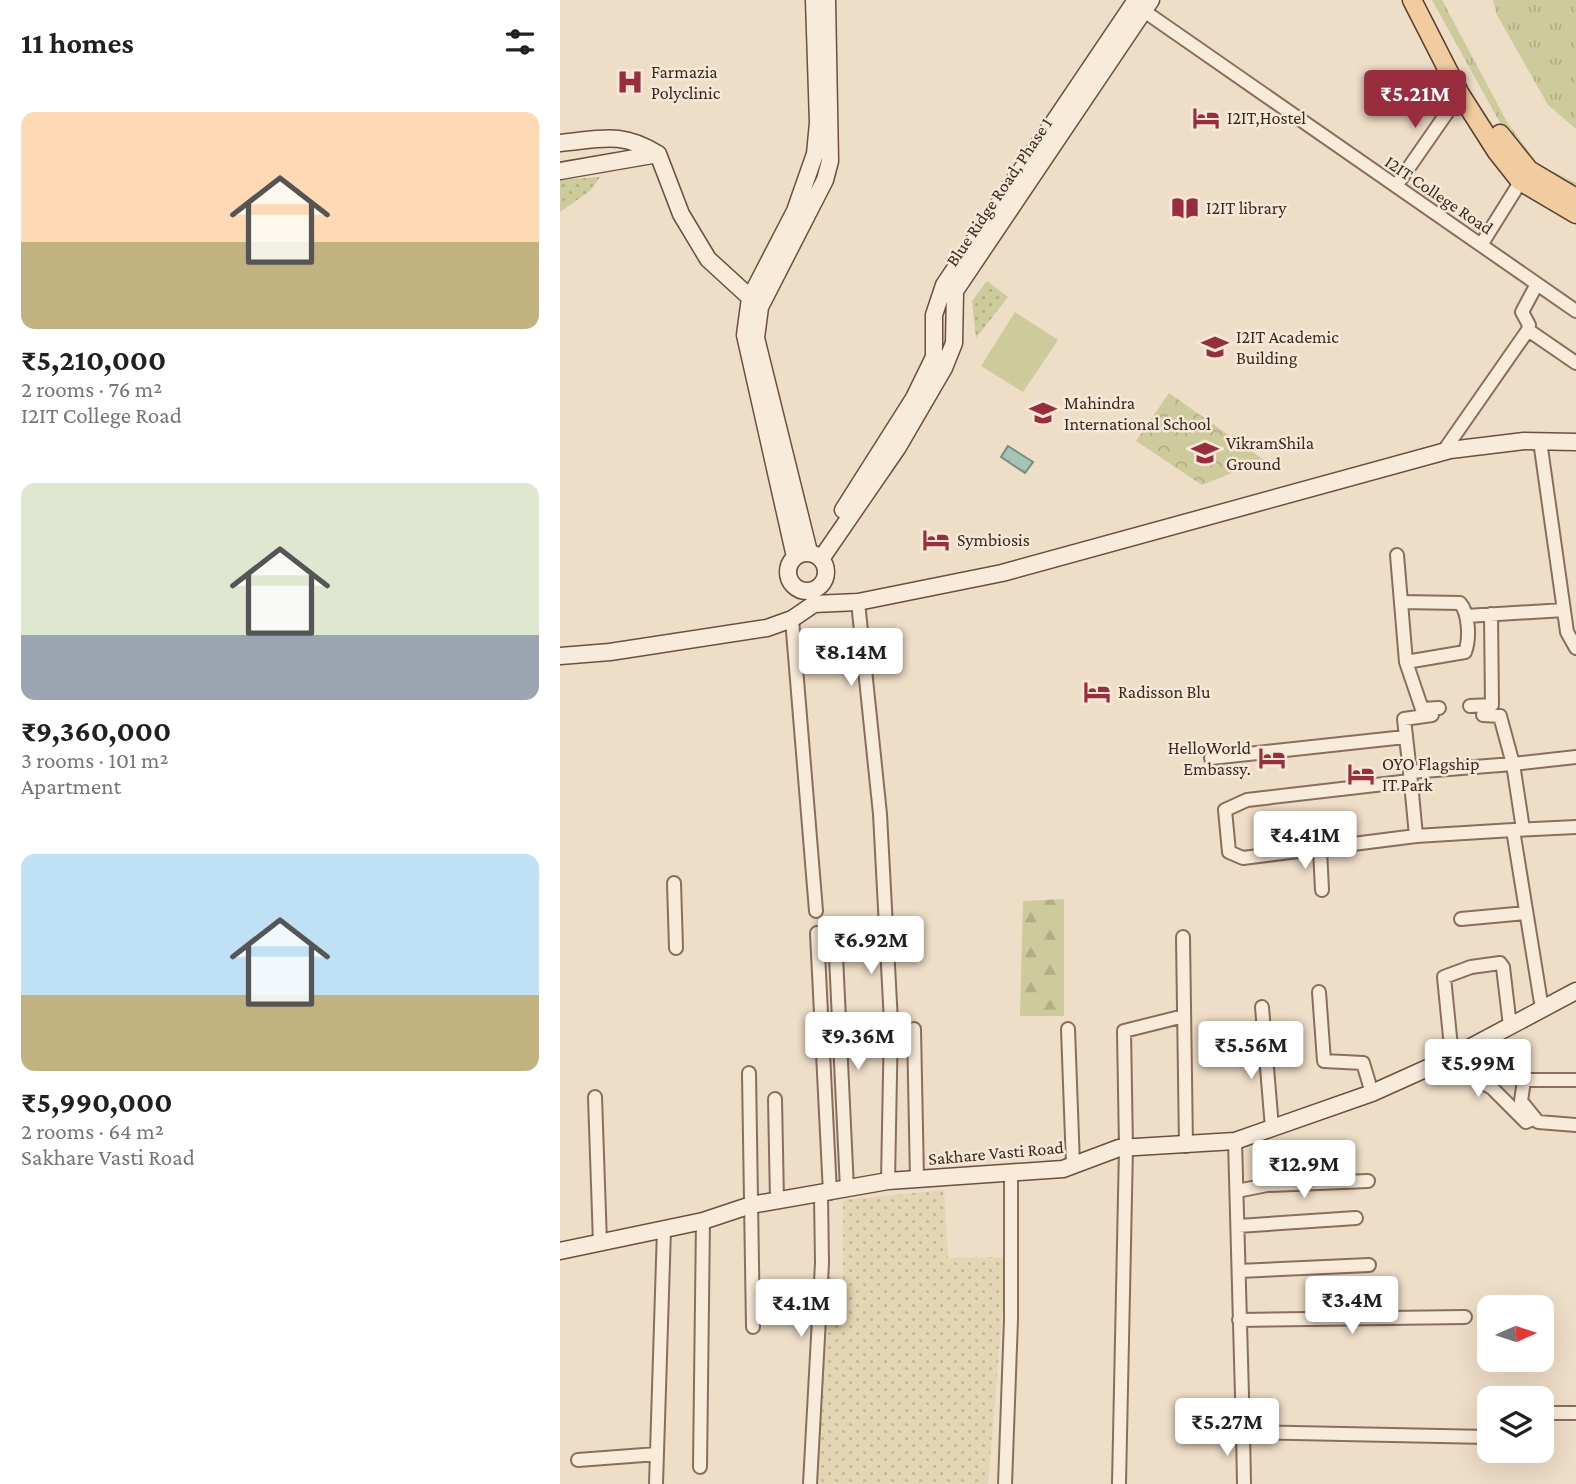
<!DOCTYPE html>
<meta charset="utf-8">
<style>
body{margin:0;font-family:"Crimson Pro",serif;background:#f2f2f2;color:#202124;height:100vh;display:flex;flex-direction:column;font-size:26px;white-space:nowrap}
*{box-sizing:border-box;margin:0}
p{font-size:23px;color:#757577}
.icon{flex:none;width:38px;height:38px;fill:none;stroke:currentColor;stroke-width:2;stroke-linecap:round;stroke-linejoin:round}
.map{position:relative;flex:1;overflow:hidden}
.panel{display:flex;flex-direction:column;background:#fff;width:560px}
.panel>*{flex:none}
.needle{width:46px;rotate:87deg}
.buttons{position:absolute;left:917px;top:1295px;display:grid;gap:14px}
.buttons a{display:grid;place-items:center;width:77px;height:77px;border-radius:14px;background:#fff;box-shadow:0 7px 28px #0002;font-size:35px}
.price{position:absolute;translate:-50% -60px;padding:0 16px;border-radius:7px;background:#fff;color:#222;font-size:23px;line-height:46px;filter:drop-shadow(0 2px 4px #0008)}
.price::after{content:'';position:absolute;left:50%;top:42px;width:21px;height:16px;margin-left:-10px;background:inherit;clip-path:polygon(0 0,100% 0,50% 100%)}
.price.on{background:#992d3d;color:#fff}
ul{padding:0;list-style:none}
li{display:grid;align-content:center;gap:14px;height:371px;padding:0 21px}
li span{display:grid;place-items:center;height:217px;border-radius:14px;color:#555}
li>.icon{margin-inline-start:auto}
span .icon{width:126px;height:126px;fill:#fffc;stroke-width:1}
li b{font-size:30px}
h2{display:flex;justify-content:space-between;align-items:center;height:84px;padding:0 21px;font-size:30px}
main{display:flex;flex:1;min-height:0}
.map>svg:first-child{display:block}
</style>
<main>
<section class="panel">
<h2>11 homes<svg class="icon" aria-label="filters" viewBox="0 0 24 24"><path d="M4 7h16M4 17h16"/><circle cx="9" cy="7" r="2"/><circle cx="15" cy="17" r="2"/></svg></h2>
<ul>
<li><span style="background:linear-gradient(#ffd9b3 60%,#c2b280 0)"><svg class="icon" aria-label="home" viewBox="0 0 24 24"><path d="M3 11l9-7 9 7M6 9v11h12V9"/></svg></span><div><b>₹5,210,000</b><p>2 rooms · 76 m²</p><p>I2IT College Road</p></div></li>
<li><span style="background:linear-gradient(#dfe7d0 70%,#9aa5b1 0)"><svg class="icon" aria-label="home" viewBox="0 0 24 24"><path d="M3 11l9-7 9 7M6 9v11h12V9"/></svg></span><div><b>₹9,360,000</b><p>3 rooms · 101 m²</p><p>Apartment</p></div></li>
<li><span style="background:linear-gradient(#bfe0f5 65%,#c2b280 0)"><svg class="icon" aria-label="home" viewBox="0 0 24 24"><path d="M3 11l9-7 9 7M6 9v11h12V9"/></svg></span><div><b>₹5,990,000</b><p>2 rooms · 64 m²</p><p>Sakhare Vasti Road</p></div></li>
</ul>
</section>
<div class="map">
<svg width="1016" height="1484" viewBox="0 0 1016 1484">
<defs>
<pattern id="farmland-dots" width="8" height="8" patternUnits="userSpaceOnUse" patternTransform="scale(1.75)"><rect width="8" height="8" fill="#e4d5b4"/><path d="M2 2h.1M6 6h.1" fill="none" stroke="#c4b79a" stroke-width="1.8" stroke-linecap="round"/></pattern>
<pattern id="grass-tufts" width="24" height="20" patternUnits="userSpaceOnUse" patternTransform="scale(1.75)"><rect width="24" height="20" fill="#cdcb9b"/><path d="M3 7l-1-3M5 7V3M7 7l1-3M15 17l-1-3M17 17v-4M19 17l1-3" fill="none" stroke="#b1ae85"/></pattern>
<pattern id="forest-firs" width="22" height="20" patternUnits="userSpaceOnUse" patternTransform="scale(1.75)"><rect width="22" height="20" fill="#cdcb9b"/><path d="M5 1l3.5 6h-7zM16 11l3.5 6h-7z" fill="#b1ae85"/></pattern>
<pattern id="park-crowns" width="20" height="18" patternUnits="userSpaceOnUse" patternTransform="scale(1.75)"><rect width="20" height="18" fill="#cdcb9b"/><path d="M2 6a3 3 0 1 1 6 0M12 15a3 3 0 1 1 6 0" fill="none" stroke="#b1ae85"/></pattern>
<pattern id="garden-dots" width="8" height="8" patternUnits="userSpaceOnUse" patternTransform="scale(1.75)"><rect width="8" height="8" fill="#cdcb9b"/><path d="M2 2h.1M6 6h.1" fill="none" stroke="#b1ae85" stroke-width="1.8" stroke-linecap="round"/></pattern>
<pattern id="water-ripples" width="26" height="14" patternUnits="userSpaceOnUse" patternTransform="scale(1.75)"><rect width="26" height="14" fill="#a8c2b7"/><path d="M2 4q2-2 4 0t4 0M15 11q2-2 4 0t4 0" fill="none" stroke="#8a9e94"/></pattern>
</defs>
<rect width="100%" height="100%" fill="#eeddc7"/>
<path fill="url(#farmland-dots)" d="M 384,1190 L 388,1258 L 447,1257 L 428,1484 L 252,1484 L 266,1276 L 283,1280 L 283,1200 Z"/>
<path fill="url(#grass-tufts)" d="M 872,0 L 882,0 L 947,122 L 978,164 L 1016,183 L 1016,192 L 977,171 L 954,148 Z
M 933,0 L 1016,0 L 1016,129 L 988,105 L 937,15 Z"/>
<path fill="url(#forest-firs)" d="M 504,899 L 504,1016 L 460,1016 L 463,901 Z"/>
<path fill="url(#park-crowns)" d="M 609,393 L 704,460 L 642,485 L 576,441 Z"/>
<path fill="url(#garden-dots)" d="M 40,177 L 30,191 L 0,212 L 0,180 Z
M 427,281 L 448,297 L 416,338 L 412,301 Z"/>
<path fill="#cdcb9b" d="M 455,312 L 498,340 L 463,392 L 421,366 Z"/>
<path fill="url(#water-ripples)" stroke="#6e9183" stroke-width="2" d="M 448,446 L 473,462 L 465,473 L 441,457 Z"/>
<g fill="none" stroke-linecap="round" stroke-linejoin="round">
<defs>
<path id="street" d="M 584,11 L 1016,311
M 836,186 L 900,94
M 921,245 L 964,176
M 968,330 L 1016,363
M 980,441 L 1007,632 L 1016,648
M 883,452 L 968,330 L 969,325 L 962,312 L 977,284
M 837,555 L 846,662 L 862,709 L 879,708
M 298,602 L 320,814 L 331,1022 L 328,1181
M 842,602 L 900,603 C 909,613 910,639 905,652 L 846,662
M 906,616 L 1004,610
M 232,619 L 256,911
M 910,706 L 932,705 L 931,614
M 923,715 L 940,716 L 953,764 L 1016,757
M 651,758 L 845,737
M 850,772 L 844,719 L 872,715
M 850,781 L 687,800 L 665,810 L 669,852 L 683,858 L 856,836
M 953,830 L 856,836 L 850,772 L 953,764 L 963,829
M 760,849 L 762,890
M 114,883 L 116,948
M 901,919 L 966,913
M 257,933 L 270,1193
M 623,937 L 626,1146
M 276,956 L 287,1189
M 759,992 L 764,1061 L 803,1063 L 812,1093
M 702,1007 L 712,1128
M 982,1009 L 953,830 L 1016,827
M 950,1026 L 943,967 L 940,963 L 911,967 L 884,977 L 892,1057 L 907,1074 L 932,1088 L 966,1122 L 975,1118
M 354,1029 L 357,1179
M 508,1029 L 513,1165
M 189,1073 L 193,1327
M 1016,1080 L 964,1080 L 961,1101 L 978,1122 L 1016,1125
M 35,1097 L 40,1243
M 215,1099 L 217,1201
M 675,1141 L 683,1432 L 929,1437
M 677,1191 L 707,1185 L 808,1181
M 678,1226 L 796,1218
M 679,1271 L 809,1265
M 679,1320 L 905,1317
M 982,1413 L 1016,1413
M 683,1432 L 684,1484
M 18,1460 L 97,1454
M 140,1467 L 143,1221
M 96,1484 L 104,1229
M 250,1484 L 262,1263 L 261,1195
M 445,1484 L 451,1319 L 451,1173
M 559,1484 L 566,1148 L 564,1031 L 624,1016"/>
<path id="secondary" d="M 0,143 C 42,139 61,131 98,154
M 98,154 L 121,214 L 148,259 L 196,303
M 0,171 L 98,154
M 283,510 L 354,398 L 374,357 L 374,315 L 384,285 L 576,0
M 249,552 L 196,338 L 200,307 L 265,180 L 270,161 L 267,0
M228 572a19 19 0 1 1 38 0a19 19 0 1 1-38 0Z
M 235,557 L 185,335 L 190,298 L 235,211 L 255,154 L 258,123 L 254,0
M 261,559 L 338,447 L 384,368 L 394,343 L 395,291 L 591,0
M 0,656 L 50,652 L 207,628 L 232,619 L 254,604 L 298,602 L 442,573 L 890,450 L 964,441 L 1016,442
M 0,1251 L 143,1221 L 191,1205 L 328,1181 L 503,1169 L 559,1148 L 675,1141 L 812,1093 L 892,1057 L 1016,991"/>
<path id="primary" d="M 852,0 L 900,94 L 937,152 L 960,181 L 1016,214
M 940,134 L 969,170 L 1016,198"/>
</defs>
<use href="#street" stroke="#8a6e5c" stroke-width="16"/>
<use href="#secondary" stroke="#6c4f3f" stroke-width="19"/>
<use href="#primary" stroke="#583d30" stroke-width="21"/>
<use href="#street" stroke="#f9ebda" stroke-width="12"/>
<use href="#secondary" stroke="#f9ebda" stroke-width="16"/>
<use href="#primary" stroke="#f0cca0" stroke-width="18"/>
</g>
<defs>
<symbol id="hospital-bare" viewBox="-9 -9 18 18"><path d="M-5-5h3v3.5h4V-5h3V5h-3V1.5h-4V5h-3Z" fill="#992d3d" stroke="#f6e8d7" stroke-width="2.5" paint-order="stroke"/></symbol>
<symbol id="hotel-bare" viewBox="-9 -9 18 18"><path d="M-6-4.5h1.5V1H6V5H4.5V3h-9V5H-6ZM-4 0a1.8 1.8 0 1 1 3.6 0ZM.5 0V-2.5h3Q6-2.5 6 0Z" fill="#992d3d" stroke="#f6e8d7" stroke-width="2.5" paint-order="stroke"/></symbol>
<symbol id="library-bare" viewBox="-9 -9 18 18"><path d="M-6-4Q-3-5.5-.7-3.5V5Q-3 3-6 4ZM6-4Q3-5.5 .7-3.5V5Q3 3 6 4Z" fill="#992d3d" stroke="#f6e8d7" stroke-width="2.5" paint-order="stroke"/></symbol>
<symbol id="university-bare" viewBox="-9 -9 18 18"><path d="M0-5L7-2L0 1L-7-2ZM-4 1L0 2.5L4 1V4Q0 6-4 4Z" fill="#992d3d" stroke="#f6e8d7" stroke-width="2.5" paint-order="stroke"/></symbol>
<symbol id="school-bare" viewBox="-9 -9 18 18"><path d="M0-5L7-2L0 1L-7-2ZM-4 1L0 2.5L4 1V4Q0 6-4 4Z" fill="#992d3d" stroke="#f6e8d7" stroke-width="2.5" paint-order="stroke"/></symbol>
</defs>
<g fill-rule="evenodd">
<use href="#hospital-bare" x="51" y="63" width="38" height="38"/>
<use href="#hotel-bare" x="627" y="99" width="38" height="38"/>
<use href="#library-bare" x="606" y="189" width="38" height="38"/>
<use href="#university-bare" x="636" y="328" width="38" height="38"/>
<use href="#school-bare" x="464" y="394" width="38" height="38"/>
<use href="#university-bare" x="626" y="434" width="38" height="38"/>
<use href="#hotel-bare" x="357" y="521" width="38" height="38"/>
<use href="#hotel-bare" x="518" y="673" width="38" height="38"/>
<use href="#hotel-bare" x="693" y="739" width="38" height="38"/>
<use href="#hotel-bare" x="782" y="755" width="38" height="38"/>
</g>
<g text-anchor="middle" stroke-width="5" stroke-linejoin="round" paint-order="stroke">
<g font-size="18" fill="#3a2920" stroke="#f6e8d7" text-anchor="start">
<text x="91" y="78">Farmazia<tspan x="91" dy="21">Polyclinic</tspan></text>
<text x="667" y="124">I2IT,Hostel</text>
<text x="646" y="214">I2IT library</text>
<text x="676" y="343">I2IT Academic<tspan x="676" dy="21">Building</tspan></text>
<text x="504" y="409">Mahindra<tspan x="504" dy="21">International School</tspan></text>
<text x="666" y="449">VikramShila<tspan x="666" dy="21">Ground</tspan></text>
<text x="397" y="546">Symbiosis</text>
<text x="558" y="698">Radisson Blu</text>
<text x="691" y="754" text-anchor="end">HelloWorld<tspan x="691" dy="21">Embassy.</tspan></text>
<text x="822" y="770">OYO Flagship<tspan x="822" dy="21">IT Park</tspan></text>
</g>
<g font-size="18" fill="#3a2920" stroke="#f6e8d7">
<text transform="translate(439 192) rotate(-56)" y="6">Blue Ridge Road, Phase 1</text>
<text transform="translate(879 195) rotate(34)" y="6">I2IT College Road</text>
<text transform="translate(436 1153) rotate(-5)" y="6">Sakhare Vasti Road</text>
</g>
</g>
</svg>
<div class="buttons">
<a><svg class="needle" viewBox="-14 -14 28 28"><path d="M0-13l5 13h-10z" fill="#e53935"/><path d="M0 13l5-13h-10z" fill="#757577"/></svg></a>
<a><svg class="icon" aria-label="layers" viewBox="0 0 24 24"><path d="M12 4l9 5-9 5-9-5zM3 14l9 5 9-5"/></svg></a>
</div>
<b class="price on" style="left:855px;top:130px">₹5.21M</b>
<b class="price" style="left:291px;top:688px">₹8.14M</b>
<b class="price" style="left:745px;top:871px">₹4.41M</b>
<b class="price" style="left:311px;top:976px">₹6.92M</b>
<b class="price" style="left:298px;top:1072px">₹9.36M</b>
<b class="price" style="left:691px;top:1081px">₹5.56M</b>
<b class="price" style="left:918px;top:1099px">₹5.99M</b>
<b class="price" style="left:744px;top:1200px">₹12.9M</b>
<b class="price" style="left:792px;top:1336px">₹3.4M</b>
<b class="price" style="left:241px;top:1339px">₹4.1M</b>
<b class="price" style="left:667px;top:1458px">₹5.27M</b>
</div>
</main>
